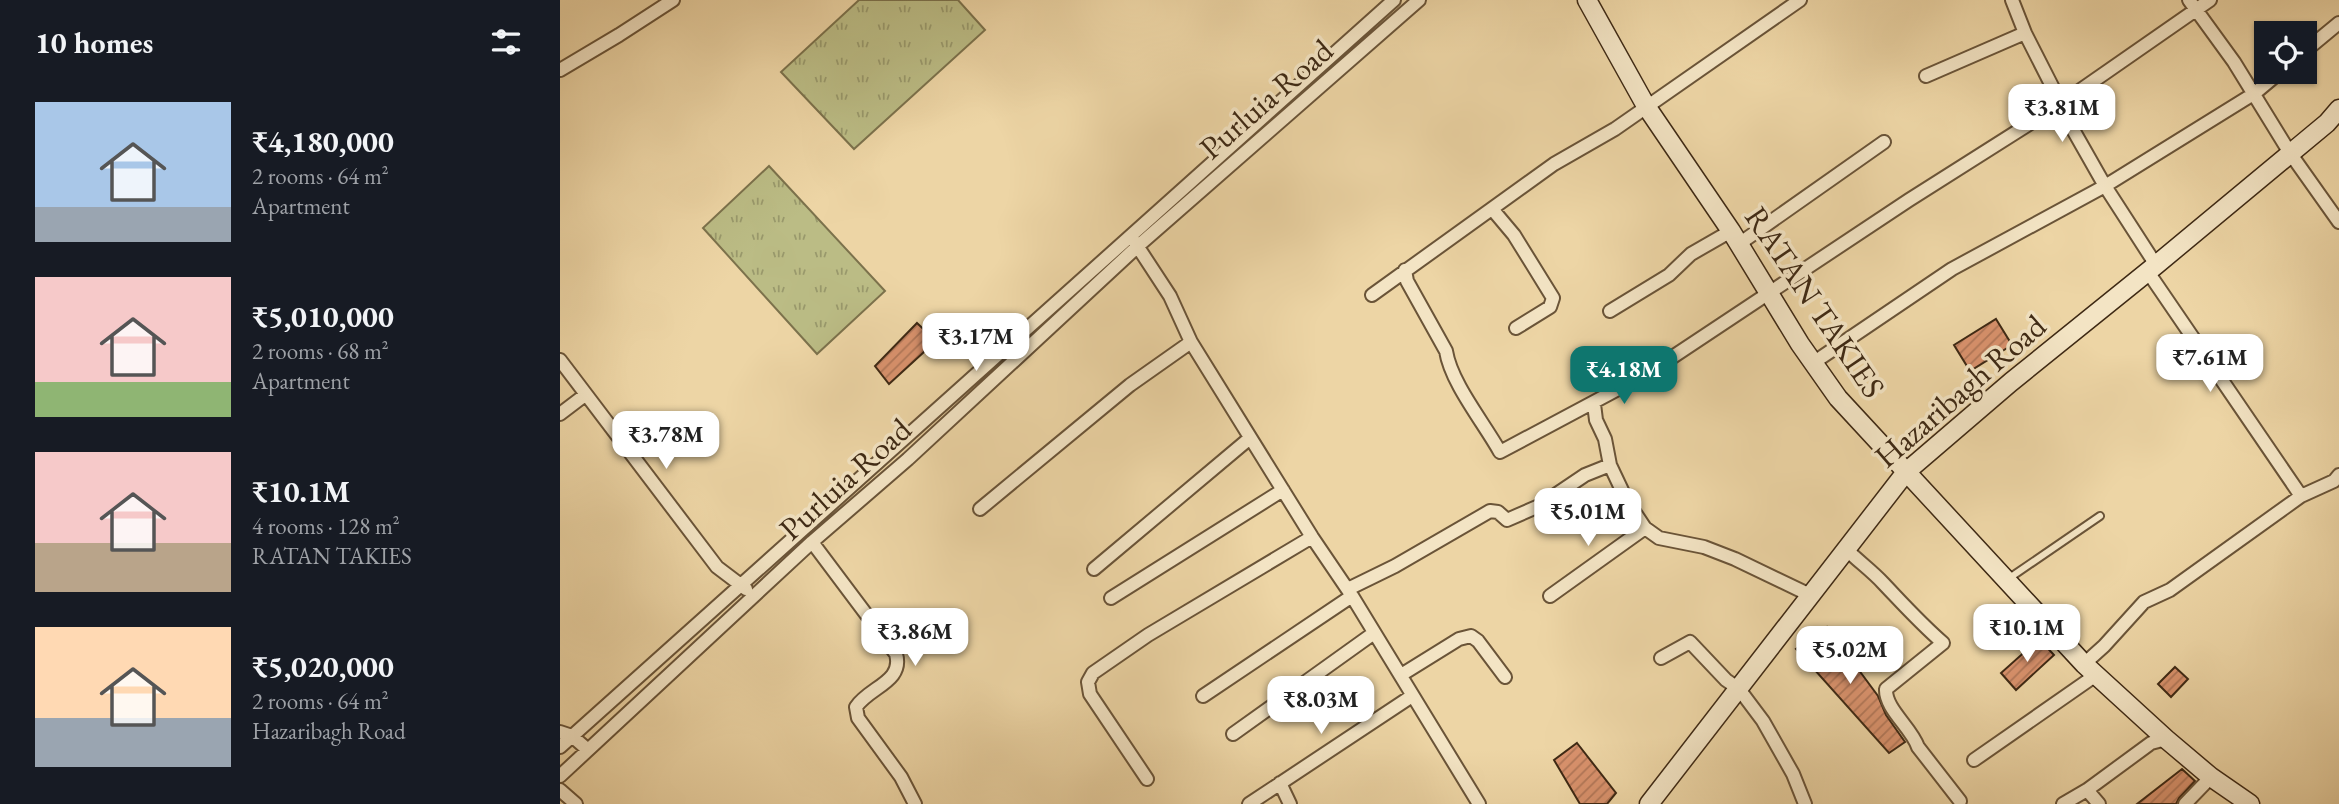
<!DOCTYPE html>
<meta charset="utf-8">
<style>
body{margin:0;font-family:"EB Garamond",serif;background:#242831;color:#f1f3f6;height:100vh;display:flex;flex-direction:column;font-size:26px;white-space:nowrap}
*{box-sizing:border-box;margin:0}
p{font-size:23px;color:#9ea1a6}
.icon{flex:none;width:38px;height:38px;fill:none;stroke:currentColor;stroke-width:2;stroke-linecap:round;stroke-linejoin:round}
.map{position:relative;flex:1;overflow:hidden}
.panel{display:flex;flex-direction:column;background:#171b24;width:560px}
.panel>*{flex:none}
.buttons{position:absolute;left:1694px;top:21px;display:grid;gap:14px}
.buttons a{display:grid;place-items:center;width:63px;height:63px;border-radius:0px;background:#171b24;box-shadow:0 2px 5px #0004;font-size:35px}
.price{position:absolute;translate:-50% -60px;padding:0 16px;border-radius:14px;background:#fff;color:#222;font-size:23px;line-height:46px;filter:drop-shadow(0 2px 4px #0008)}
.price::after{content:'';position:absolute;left:50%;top:42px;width:21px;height:16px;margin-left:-10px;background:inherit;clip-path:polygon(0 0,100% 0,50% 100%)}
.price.active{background:#0f766e;color:#fff}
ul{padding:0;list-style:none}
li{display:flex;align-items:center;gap:21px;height:175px;padding:0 35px}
li span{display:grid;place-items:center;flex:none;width:196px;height:140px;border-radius:0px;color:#555}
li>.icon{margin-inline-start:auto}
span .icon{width:84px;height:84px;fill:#fffc;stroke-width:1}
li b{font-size:30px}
h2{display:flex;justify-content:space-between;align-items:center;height:84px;padding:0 35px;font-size:30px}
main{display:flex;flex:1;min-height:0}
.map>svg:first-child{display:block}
</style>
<main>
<section class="panel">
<h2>10 homes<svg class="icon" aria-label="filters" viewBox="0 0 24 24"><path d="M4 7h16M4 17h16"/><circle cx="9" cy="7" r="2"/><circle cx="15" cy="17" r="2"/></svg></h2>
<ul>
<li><span style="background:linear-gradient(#a9c7e8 75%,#9aa5b1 0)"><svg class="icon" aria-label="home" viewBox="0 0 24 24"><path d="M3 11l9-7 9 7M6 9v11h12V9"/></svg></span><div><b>₹4,180,000</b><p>2 rooms · 64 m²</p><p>Apartment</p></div></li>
<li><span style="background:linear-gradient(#f6c9c9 75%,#8fb573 0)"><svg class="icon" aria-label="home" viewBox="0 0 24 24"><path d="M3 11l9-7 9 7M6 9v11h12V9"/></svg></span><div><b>₹5,010,000</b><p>2 rooms · 68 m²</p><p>Apartment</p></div></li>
<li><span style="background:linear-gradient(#f6c9c9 65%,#b9a48a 0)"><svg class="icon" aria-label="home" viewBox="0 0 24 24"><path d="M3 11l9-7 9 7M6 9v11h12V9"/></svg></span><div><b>₹10.1M</b><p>4 rooms · 128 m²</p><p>RATAN TAKIES</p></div></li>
<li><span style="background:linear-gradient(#ffd9b3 65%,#9aa5b1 0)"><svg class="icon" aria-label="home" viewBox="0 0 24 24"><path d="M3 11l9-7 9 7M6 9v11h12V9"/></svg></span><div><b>₹5,020,000</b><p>2 rooms · 64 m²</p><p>Hazaribagh Road</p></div></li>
</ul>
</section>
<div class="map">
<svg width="1779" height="804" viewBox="0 0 1779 804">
<defs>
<pattern id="grass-tufts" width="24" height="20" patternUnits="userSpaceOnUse" patternTransform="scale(1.75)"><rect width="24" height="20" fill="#bbbc85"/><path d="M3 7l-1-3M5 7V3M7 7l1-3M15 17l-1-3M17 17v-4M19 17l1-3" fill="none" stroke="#99996c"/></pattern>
<pattern id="building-hatch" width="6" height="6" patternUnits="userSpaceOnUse" patternTransform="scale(1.75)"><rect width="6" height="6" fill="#d9926d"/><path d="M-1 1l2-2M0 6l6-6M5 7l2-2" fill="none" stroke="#b17758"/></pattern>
</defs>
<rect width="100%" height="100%" fill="#edd5a5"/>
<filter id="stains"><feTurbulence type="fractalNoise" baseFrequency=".00286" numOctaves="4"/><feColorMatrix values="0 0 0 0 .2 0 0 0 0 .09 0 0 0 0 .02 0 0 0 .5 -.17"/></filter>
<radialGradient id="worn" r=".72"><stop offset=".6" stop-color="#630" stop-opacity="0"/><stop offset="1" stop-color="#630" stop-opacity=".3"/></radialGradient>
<path fill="url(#grass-tufts)" stroke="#7c724c" stroke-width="2" d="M 299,0 L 398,0 L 425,30 L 294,149 L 221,72 Z
M 209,166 L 325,291 L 257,354 L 143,228 Z"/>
<path fill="url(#building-hatch)" stroke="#3e2914" stroke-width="2" d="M 1436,319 L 1452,345 L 1410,371 L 1394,345 Z
M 357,323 L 376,341 L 329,384 L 315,366 Z
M 1267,627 L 1318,696 L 1326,715 L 1345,742 L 1329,753 L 1236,649 Z
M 1479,639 L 1494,655 L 1456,690 L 1441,673 Z
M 1615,667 L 1628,679 L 1611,697 L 1598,684 Z
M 1017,743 L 1056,793 L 1047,804 L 1020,804 L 994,760 Z
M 1622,769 L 1635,781 L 1619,798 L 1616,804 L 1577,804 Z"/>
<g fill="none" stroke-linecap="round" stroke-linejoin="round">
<defs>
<path id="lane" d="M 1448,579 L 1540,516"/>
<path id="street" d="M 1452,0 L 1465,33 L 1496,94 L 1499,105 L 1545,186 L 1596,265
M 1629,0 L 1674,62 L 1730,153 L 1779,222
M 1745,51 L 1779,23
M 0,70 L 59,35 L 113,0
M 1366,76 L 1465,33
M 933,210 L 954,235 L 993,298 L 990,307 L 956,328
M 574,241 L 610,296 L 631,342 L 752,537 L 792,596 L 919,804
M 1179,244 L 1324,142
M 845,270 L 847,281 L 886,351 C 891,383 924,423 940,452 L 1090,372 L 1349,200 L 1499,105 L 1650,0
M 1588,272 L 1741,496
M 812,295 L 994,164 L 1055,129 L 1240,0
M 1050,311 L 1109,275 L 1131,254 L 1171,231
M 0,360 L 157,567 L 186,589
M 1253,363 L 1392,269 L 1545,186 L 1695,93 L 1720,72
M 1034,404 L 1036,420 L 1045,439 L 1050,465 L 1067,501 L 1085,528 L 1099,538 L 1144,547 L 1175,559 L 1250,595
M 0,414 L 25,395
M 420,509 L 570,385 L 631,342
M 252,542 L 336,654 C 344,682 309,687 296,707 L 298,718 L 341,777 L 355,804
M 1286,549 C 1298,561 1312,571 1323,583 C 1343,604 1361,624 1383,643 L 1326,689 C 1325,709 1351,727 1358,747 L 1400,801
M 534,569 L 690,438
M 788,589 L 835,566 L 930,511 L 938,512 L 947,520 L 979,506 L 1025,475 L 1050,465
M 990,596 L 1085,528
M 551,598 L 723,490
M 1101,658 L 1130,642 L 1166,680 L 1179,689 L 1203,721 L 1233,774 L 1245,804
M 1524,664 L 1544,646 L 1584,602 L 1610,590 L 1741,496 L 1774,481 L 1779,475
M 841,675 L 899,639 L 911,636 L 918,641 L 945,677
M 643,696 L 792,596
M 0,732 L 12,736 L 28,750
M 673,734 L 814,633
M 0,747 L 834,0
M 1414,760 L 1536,675
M 0,776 L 252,542 L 348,459 L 578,246 L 859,0
M 587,779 L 530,694 L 528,682 L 533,673 L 588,635 L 752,537
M 720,783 L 730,804
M 0,790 L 16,804
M 1527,790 L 1539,804
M 689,804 L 852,696
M 1503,804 L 1527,790 L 1591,743 L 1606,739
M 1625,804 L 1651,777"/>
<path id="secondary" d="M 1027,0 L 1086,106 L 1171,231 L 1240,344 L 1278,398 L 1524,664 L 1606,739 L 1651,777 L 1690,804
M 1089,804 L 1346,472 L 1451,382 L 1596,265 L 1767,123 L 1779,109"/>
</defs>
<use href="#lane" stroke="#6a5438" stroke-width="10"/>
<use href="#street" stroke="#6a5438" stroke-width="16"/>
<use href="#secondary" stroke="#3e2914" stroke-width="21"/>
<use href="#lane" stroke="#f3e4c4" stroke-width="6"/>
<use href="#street" stroke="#f3e4c4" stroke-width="12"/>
<use href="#secondary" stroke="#f3e4c4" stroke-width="18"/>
</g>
<g text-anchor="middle" stroke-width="7" stroke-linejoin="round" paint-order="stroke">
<g font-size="32" fill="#3e2914" stroke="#f3e4c4">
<text transform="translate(706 99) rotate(-41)" y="11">Purluia Road</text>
<text transform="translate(1255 302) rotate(56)" y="11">RATAN TAKIES</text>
<text transform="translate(1400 391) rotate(-41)" y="11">Hazaribagh Road</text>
<text transform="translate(285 479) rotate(-42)" y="11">Purluia Road</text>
</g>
</g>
<rect width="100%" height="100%" filter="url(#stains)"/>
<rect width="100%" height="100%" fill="url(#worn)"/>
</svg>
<div class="buttons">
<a><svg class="icon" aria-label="locate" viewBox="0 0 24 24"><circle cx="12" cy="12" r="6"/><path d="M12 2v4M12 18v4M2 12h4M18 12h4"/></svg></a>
</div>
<b class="price" style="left:1502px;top:144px">₹3.81M</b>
<b class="price" style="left:416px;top:373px">₹3.17M</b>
<b class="price" style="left:1650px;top:394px">₹7.61M</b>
<b class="price active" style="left:1064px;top:406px">₹4.18M</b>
<b class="price" style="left:106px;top:471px">₹3.78M</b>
<b class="price" style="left:1028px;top:548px">₹5.01M</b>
<b class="price" style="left:1467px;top:664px">₹10.1M</b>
<b class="price" style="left:355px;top:668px">₹3.86M</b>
<b class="price" style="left:1290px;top:686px">₹5.02M</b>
<b class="price" style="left:761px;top:736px">₹8.03M</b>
</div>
</main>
